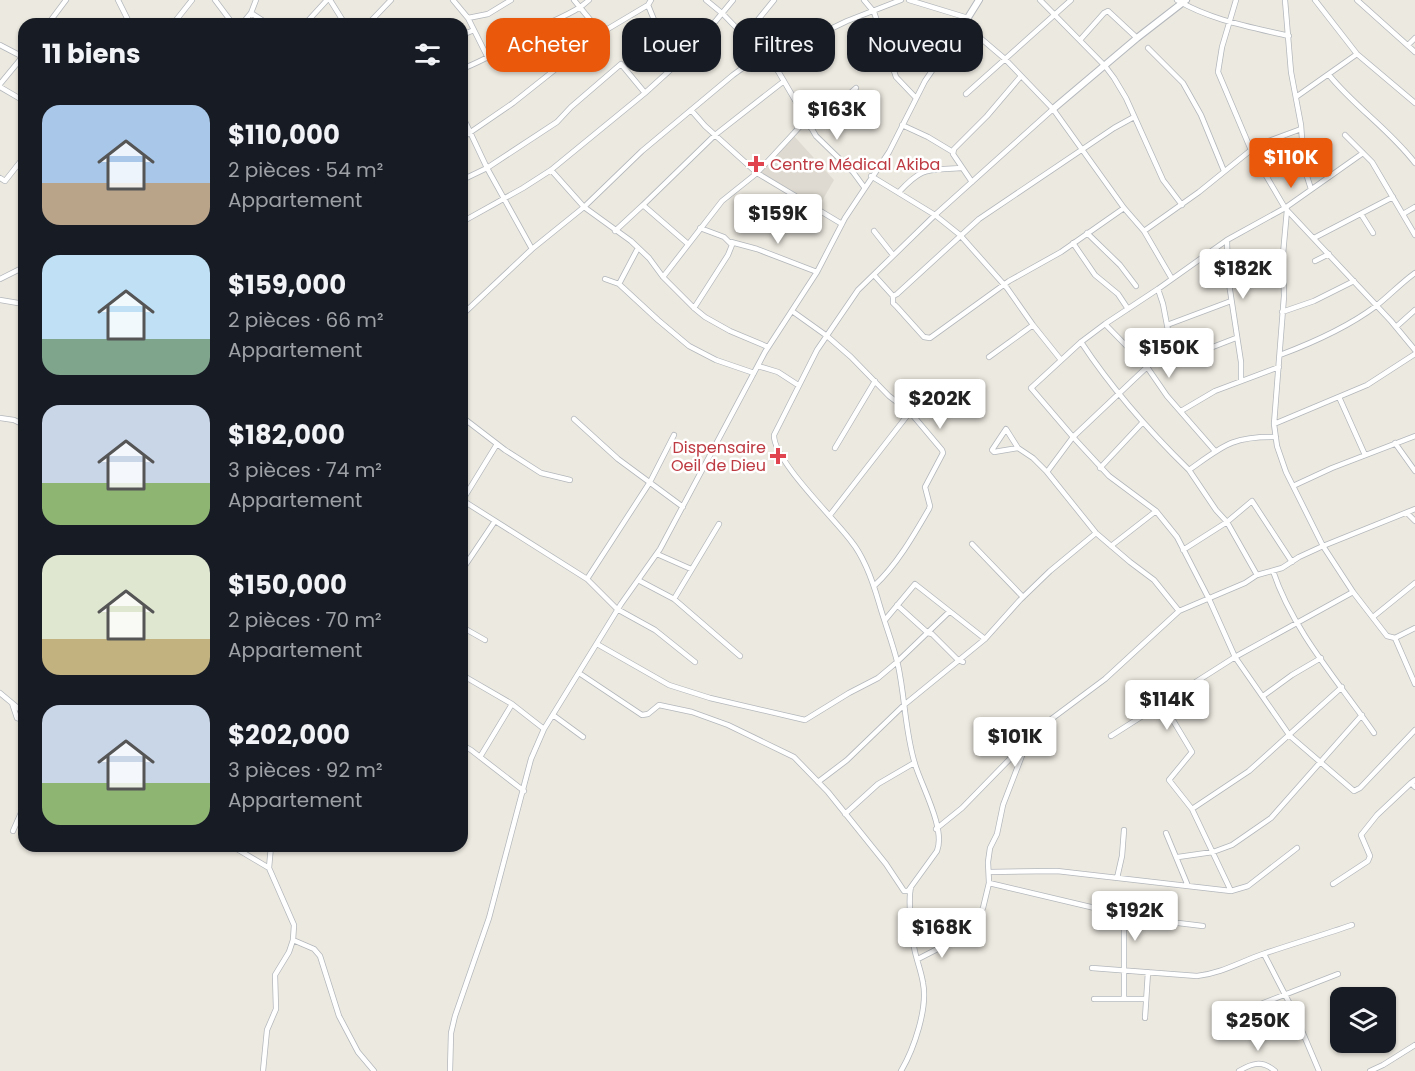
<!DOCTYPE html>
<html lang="fr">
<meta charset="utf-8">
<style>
body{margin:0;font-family:Poppins,sans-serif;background:#242831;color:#f1f3f6;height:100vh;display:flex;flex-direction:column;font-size:22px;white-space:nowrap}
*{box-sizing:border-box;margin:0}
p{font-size:20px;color:#9ea1a6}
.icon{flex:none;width:33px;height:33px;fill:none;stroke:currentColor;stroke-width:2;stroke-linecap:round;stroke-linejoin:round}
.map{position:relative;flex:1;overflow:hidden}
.drawer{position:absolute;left:18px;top:18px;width:450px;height:834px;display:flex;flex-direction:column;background:#171b24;border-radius:18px;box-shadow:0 2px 4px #0004}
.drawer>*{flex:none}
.hud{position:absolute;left:486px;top:18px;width:570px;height:54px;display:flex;gap:12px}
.buttons{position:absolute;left:1330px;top:987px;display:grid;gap:12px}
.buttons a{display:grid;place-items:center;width:66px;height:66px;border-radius:12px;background:#171b24;box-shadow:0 2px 4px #0004;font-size:30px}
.price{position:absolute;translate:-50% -51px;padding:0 14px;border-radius:6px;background:#fff;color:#222;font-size:20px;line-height:39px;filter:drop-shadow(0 2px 3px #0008)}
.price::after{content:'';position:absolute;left:50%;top:36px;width:18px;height:14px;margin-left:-9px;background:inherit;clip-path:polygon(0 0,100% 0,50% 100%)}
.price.active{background:#ea580c;color:#fff}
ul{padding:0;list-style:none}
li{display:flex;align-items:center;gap:18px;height:150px;padding:0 24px}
li span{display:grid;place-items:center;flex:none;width:168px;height:120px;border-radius:18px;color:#555}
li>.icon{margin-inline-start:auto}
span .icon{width:72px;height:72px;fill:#fffc;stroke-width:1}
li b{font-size:26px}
h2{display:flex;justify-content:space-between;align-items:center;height:72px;padding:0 24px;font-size:26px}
.chip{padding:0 21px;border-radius:18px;background:#171b24;box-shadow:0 2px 4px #0004;font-size:21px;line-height:54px}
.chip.active{background:#ea580c;color:#fff}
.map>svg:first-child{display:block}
</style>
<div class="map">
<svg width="1415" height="1071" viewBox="0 0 1415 1071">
<rect width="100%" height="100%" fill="#ece9e0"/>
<path fill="#dedad1" d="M 794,136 L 834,180 L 818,208 L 761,173 Z"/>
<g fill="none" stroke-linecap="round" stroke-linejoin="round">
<defs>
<path id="street" d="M 118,0 L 130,24
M 215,0 L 233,24
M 330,0 L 345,24
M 453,0 L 468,18 L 488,14 L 511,0
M 574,0 L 601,33
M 651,0 L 648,5 L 661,37 L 679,63
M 706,0 L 723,14 L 778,71 L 816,136 L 853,172 L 864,187
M 864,0 L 874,12 L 896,77 L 916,98
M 909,0 L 968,18
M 1040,0 L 1105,66 L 1114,78 L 1126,98 L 1163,180 L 1182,205
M 1177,0 C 1210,20 1251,27 1289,36
M 1236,0 L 1222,47 L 1218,72 L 1251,150 L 1285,208 L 1391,321 L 1415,350
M 1285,0 L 1291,72 L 1301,125 L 1304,167 L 1311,189
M 1315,0 L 1357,54 L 1415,103
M 1357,0 L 1415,52
M 251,13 L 256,0
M 468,18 L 488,58
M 48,24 L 66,0
M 173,24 L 192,0
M 242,24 L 251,13 L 268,24
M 305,24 L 327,0
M 368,24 L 391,0
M 742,34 L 757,21 L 774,0
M 462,35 L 474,30
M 1080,40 L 1104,13 L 1108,11 L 1137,38
M 0,45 L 23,57
M 1408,45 L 1415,38
M 1148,48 L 1183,83 L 1201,115 L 1224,171
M 462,69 C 493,57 520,39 549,23 C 563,16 578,11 589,0
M 778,71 L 816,36 L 847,21 L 901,0
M 1329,75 C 1355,107 1390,130 1415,163
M 0,84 L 24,55
M 0,87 L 24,101
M 966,94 L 1071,0
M 1296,97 L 1357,54
M 691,110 L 705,126 L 757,173 L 842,224
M 462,115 L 487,168 L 532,249
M 902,125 L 928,137 L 953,152
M 811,128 L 856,88
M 1345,135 L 1372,162 L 1415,235
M 462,138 L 513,103 L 601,33 L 648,5
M 1250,148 L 1301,129
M 551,170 L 584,207 L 631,241 L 649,258 L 663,277 L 694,308 L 705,317 L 730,331 L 768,347
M 871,176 L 935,215 L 960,235 L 1007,288 L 1033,325 L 1061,360
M 0,178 L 5,181 L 24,157
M 462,180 L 487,168 L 557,122 L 571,107 L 621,64 L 645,93
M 972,182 L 953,154 L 954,149 L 987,116 L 1021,76
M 899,192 C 924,165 928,171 961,168
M 643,205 L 715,135 L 784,81
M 1287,210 L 1283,254 L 1284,296 L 1274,424 L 1277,446 L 1286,472 L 1323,546 L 1353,592 L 1387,636 L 1395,638 L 1415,628
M 1361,214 L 1373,233
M 1403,214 L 1415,207
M 462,222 L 523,188 L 551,170 L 645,93 L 690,52 L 733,0
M 615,231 L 643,205 L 688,244
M 874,231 L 893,255
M 1144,231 L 1199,192 L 1251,150
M 1087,233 L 1120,265 L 1136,286
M 1314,238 L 1393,197
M 1227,240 L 1228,277 L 1241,362 L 1241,380
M 731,242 L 757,249 L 817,272
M 1073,243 L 1095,275 L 1118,294 L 1128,309
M 1315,261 L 1329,254
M 874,275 L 893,296 L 897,294 L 979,219 L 1114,128 L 1134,117
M 663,277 L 722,201 L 757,173 L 806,120
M 1228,277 L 1283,254
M 0,279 L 24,267
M 605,279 L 619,284 L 658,320 L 689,346 L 716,360 L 754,373
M 619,284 L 638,248
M 1158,289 L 1163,304 L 1174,362 L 1236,338
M 893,296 L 893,303 L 897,307 L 924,337 L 930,338 L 1009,281 L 1061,252 L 1124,208
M 0,300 L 24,304
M 694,308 L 728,255 L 732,245 L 724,237 L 700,228
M 792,311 L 827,336 L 851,357 L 889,396 L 910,412 L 942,450 L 943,453 L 925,487 L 930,506 L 929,509 C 914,535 896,566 874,586
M 1282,312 L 1314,301 L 1354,281
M 462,315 L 532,249 L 584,207 L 642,151 L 733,75 L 762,54
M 1105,324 L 1147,367 L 1167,396 L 1215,451
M 1167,325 L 1231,301
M 1396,327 L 1415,310
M 1081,342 C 1112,389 1149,431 1189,470
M 1280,355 C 1312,343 1348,327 1376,306 C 1389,296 1401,283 1415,273
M 989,357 L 1033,325
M 758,366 L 778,372 L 798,385
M 1147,367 L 1073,437 L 1109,476 L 1156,511 L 1177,537 L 1209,599 L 1235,657 L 1290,736 L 1354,791 L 1360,788 L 1415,730
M 1339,397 L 1365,455
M 1181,411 L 1215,391 L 1279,367
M 462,417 L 505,450 L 541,473 L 570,480
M 0,418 L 14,420 L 24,425
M 574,419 L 618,459 L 683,507
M 1274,424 L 1367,385 L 1415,354
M 1395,443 L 1415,471
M 835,448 L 875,381
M 1018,448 L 994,452 L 992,450 L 1006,429 L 1018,448 L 1033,458 L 1047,472
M 1100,468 L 1143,422
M 1293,486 L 1332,468 L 1415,436
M 462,500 L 587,579 L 617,609 L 655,630 L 695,662
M 462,501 L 497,444
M 1407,513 L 1415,521
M 830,515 L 910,412
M 972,544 L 1023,597
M 1111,546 L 1156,511
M 1183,550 L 1227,522 L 1252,501 L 1292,562
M 657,554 L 691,569
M 462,570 L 495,521
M 1273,571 C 1293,631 1338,681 1374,733
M 1257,575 L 1227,522 L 1216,510 L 1189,470 C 1223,446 1232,436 1276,437
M 587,579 L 650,482 L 674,435
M 638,580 L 674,599 L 740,656
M 674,599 L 719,524
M 897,605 L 928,633 L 932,634 L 958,660 L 963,662
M 1179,611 L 1154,580 L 1130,562 L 1096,533 L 1047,472 L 1073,437 L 1031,388 L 1081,342 L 1105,324 L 1158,289 L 1227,240 L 1285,208 L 1363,153
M 1373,617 L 1415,583
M 885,620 L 915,584 L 985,639
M 462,627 L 485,640
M 1395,638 L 1415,684
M 597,644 L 669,685 L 710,698 L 805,720 L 849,693 L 878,678 L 897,662 L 949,612
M 579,673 L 642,715 L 648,714 L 659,705 L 692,712 L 728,725 L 794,757 L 828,792 L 886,864 L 904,891 L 908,891 L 937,851 C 946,829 921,785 915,764 C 905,732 905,697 898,665 C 893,644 885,624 879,603 C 873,582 865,558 851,541 C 835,519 773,460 774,435 L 817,350 L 858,290 L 935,215 L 1053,109
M 462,675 L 512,704 L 544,729
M 0,693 L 12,703 L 17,718 L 24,720
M 1263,696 L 1292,675 L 1321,658
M 1162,702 L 1192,752 L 1169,780 L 1192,809 L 1231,891
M 12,703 L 24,713
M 553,715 L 583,737
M 1111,736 L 1235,657 L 1353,592
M 462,745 L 471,750 L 524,791
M 480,757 L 512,704
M 1415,780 L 1411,783 L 1415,787
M 818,782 L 847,760 L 904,705 L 985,639 L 1020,600 L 1050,571 L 1096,533
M 1192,809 L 1249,771 L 1342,687
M 845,814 L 878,784 L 914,763
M 936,829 L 962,808 L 1042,726 L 1105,679 L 1179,611 L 1245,583 L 1257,575 L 1282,568 L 1299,557 L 1323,546 L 1415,509
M 13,831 L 24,806
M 1166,833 L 1188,886
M 232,846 L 269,868
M 1178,857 L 1213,852 L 1232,845 L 1271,818 L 1362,715
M 989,872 L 1057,871 L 1231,891 L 1248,886 L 1297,848
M 1117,878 L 1122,856 L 1124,830
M 989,883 L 1137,918 L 1203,926
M 1333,884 L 1368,861 L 1370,856 L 1361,835 L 1377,815 L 1411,783
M 293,940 L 314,949 L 320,956 L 339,1016 L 358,1052 L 374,1071
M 1264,954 L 1294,1012 L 1319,1071
M 918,959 L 955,940 L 975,921 L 983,908 L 989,883 L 988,862 L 990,848 L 997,834 L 1003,805 L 1028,740
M 1092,968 L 1197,976 C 1222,973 1240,962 1263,954 C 1292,944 1323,935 1352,925
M 1094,999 L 1146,999
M 1124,999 L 1124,915
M 1145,1018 L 1148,972
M 1217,1021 L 1338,974
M 263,1071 L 267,1030 L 276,1009 L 275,975 L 289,952 L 293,940 L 294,925 L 269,868 L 271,846
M 450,1071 L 451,1033 L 455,1016 L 489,918 L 531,759 L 544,729 L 621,604 L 660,549 L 765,352 L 817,272 L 845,218 L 889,152 L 925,81 L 964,24 L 1005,59 L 1053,109 L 1124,208 L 1144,231 L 1172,279
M 901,1071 C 914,1049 928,1008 923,983 C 921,970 916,959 914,947 C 911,934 908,899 911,887
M 1239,1071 C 1252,1063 1262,1060 1275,1071
M 1370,1071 L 1383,1065 L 1415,1045"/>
<path id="secondary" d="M 964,24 L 979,0
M 1053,109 L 1137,38 L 1186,0"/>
</defs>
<use href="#street" stroke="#b3b7bb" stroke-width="6"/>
<use href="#secondary" stroke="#b4b8bd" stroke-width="8"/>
<use href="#street" stroke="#fff" stroke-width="4.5"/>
<use href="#secondary" stroke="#fff" stroke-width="6"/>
</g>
<g fill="#e0444e" stroke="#fff" stroke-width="2">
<path d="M753 155h6v6h6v6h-6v6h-6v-6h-6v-6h6z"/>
<path d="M775 447h6v6h6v6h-6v6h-6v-6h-6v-6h6z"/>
</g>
<g text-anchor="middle" stroke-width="5" stroke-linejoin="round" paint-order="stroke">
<g font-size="16" fill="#be3a42" stroke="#fff" text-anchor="start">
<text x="770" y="170">Centre Médical Akiba</text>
<text x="766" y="453" text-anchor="end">Dispensaire<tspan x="766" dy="18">Oeil de Dieu</tspan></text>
</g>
</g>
</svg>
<div class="buttons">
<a><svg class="icon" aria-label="layers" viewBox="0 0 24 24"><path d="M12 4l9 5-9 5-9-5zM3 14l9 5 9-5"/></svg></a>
</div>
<b class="price" style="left:837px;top:141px">$163K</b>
<b class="price active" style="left:1291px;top:189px">$110K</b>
<b class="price" style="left:778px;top:245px">$159K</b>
<b class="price" style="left:1243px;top:300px">$182K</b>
<b class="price" style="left:1169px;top:379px">$150K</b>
<b class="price" style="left:940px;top:430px">$202K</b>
<b class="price" style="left:1167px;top:731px">$114K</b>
<b class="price" style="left:1015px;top:768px">$101K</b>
<b class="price" style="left:1135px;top:942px">$192K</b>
<b class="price" style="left:942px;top:959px">$168K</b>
<b class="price" style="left:1258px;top:1052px">$250K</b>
<div class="hud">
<a class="chip active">Acheter</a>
<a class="chip">Louer</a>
<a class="chip">Filtres</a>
<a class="chip">Nouveau</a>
</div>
<section class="drawer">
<h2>11 biens<svg class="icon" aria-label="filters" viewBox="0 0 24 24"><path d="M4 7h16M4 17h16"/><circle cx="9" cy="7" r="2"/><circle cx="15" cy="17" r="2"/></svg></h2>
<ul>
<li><span style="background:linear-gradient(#a9c7e8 65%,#b9a48a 0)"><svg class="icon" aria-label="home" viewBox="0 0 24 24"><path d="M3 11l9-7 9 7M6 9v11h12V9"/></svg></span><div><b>$110,000</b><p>2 pièces · 54 m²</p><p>Appartement</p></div></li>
<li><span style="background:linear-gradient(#bfe0f5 70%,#7fa58c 0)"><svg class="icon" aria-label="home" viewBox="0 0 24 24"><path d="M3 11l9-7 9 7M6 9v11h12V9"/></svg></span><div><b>$159,000</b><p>2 pièces · 66 m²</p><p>Appartement</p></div></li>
<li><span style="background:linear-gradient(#c9d6e8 65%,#8fb573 0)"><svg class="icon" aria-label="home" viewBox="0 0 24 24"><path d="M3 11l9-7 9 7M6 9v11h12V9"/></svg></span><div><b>$182,000</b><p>3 pièces · 74 m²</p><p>Appartement</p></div></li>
<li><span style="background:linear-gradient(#dfe7d0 70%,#c2b280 0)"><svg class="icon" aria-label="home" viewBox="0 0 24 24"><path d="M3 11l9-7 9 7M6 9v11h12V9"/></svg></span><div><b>$150,000</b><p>2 pièces · 70 m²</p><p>Appartement</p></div></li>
<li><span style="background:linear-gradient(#c9d6e8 65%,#8fb573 0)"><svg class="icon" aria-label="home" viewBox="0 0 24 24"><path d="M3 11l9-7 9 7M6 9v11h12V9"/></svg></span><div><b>$202,000</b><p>3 pièces · 92 m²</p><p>Appartement</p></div></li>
</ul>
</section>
</div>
